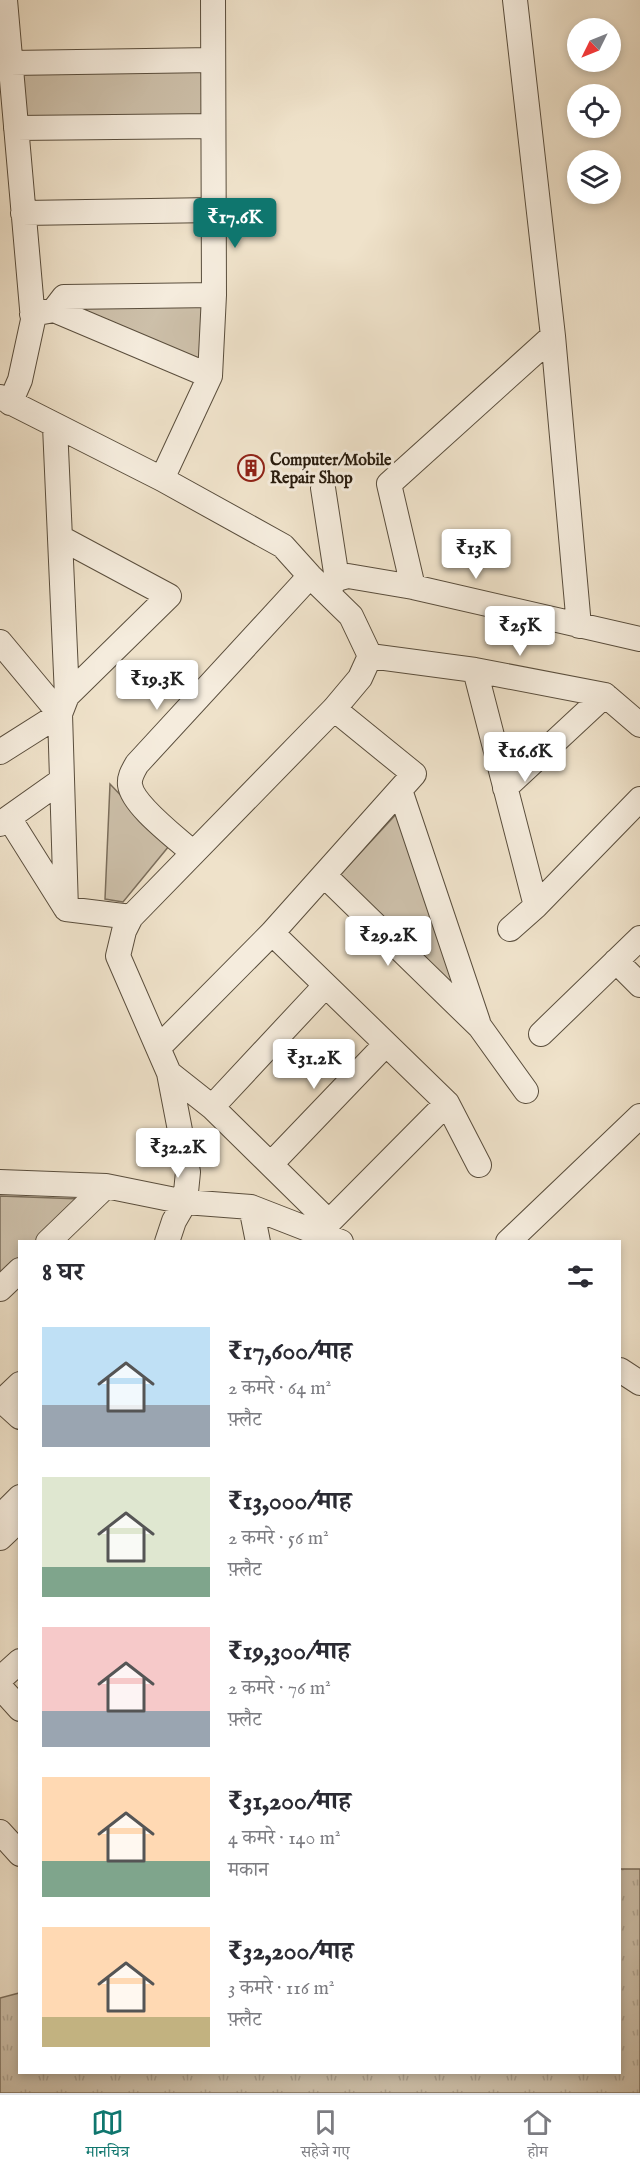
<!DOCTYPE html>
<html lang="hi">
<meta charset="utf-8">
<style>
body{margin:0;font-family:"IM FELL English","Noto Serif Devanagari",serif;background:#f7f7f7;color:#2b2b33;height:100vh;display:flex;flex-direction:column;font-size:22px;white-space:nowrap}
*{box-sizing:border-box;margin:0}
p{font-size:20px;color:#7c7c81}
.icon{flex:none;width:33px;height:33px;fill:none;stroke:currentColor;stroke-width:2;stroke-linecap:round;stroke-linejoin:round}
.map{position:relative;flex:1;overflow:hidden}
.side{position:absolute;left:18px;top:1240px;width:603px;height:834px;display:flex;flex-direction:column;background:#fff;border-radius:0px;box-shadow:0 3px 9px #0003}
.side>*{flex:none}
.needle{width:39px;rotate:227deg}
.fabs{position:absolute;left:567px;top:18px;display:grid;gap:12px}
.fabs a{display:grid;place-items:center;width:54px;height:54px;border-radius:50%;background:#fff;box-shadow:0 3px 9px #0003;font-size:30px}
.price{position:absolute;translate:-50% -51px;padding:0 14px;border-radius:6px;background:#fff;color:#222;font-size:20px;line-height:39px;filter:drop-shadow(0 2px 3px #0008)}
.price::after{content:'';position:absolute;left:50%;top:36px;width:18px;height:14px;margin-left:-9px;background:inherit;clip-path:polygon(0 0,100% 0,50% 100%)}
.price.current{background:#0f766e;color:#fff}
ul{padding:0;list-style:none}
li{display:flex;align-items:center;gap:18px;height:150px;padding:0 24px}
li span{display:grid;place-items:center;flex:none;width:168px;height:120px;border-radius:0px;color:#555}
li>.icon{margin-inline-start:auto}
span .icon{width:72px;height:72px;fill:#fffc;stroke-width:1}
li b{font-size:26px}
h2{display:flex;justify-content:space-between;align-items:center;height:72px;padding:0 24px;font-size:26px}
.dock{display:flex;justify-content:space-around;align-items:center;height:84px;border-top:2px solid #e1e1e2;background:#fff;font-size:16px;color:#7c7c81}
.dock a{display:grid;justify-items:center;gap:3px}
.dock .current{color:#0f766e}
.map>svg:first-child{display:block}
</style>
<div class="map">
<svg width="640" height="2093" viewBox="0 0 640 2093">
<defs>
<pattern id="grass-tufts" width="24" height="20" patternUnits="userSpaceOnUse" patternTransform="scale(1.5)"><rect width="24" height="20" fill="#cdc0aa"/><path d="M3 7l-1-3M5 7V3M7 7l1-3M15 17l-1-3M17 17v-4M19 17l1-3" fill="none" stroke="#b0a491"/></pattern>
</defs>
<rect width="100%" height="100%" fill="#efe2ca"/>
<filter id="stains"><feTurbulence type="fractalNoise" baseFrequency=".00333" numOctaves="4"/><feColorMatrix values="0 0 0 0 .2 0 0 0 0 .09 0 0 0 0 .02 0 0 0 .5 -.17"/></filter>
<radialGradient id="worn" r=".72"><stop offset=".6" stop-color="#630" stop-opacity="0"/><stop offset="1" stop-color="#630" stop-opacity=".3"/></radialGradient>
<path fill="url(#grass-tufts)" stroke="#7b6e5c" stroke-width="1.5" d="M 620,1869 L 640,1869 L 640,2093 L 0,2093 L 0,1998 L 19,1993 L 20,2073 L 620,2073 Z"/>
<path fill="#cdc0aa" stroke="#7b6e5c" stroke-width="1.5" d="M 205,67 L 206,118 L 20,121 L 19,69 Z
M 67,306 L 206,306 L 204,364 Z
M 110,784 L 169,846 L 123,902 L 105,899 Z
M 400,810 L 453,984 L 337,878 Z
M 0,1196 L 81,1199 L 38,1242 L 20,1242 L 19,1260 L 0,1279 Z"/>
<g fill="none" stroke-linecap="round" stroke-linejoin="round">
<defs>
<path id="minor" d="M 5,0 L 33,320 L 20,380 L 10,403
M 515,0 L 553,336 L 579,626
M 10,63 L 213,60
M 16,128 L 213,126
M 23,213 L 214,210
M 54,310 L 64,297 L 214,295
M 32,314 L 54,310 L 210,376
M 0,397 L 162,479 L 283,546 L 310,576 L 351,616 L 370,656 L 360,678 L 334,709 L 131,917 L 124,931 L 118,956 L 169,1073 L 188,1172 L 185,1202 L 174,1221 L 167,1242
M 55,426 L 67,696
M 162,479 L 210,376 L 214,295 L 213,0
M 323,488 L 337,579
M 413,587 L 389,484 L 553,336
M 327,590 L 337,579 L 348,576 L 413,587 L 640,639
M 0,642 L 60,714 L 66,909 L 131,917
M 370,656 L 475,670 L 605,695 L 640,725
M 475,670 L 536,906
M 0,752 L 60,714 L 67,696 L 169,596 L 61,538
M 505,788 L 605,695
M 400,790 L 478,1022
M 9,818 L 65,907
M 0,824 L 62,780
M 193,853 C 177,838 133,806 130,785 C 129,777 133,771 137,764 L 310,576
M 325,876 L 480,1027 L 526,1091
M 510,929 L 536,906 L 640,799
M 272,933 L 447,1103 L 479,1165
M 616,961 L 640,985
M 541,1034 L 640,938
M 159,1047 L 272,933 L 414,774 L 334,709
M 169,1073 L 212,1107 L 329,1222 L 447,1103
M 212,1107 L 325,986
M 271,1164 L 386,1044
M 0,1182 L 106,1186 L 185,1202 L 251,1207 L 341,1242
M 251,1207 L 258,1242
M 48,1242 L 106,1186
M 508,1242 L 640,1116
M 0,1289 L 20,1270
M 620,1370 L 640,1383
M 0,1399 L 20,1417
M 2,1401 L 20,1384
M 0,1517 L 20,1497
M 0,1538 L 20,1519
M 0,1679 L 20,1661
M 0,1687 L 20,1709
M 0,1832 L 20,1854"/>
</defs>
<use href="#minor" stroke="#5a4e3d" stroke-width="26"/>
<use href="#minor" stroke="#f5ecdd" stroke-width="24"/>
</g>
<defs>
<symbol id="building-ring" viewBox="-11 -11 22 22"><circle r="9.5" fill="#f5ecdd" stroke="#8f2418" stroke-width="1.5"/><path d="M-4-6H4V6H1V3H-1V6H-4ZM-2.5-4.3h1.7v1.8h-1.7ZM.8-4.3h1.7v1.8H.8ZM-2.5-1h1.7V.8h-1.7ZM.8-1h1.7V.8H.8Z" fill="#8f2418"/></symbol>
</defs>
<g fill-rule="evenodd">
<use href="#building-ring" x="236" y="453" width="30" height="30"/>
</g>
<g text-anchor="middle" stroke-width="6" stroke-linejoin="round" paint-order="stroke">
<g font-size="16" font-weight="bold" fill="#291c0e" stroke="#f5ecdd" text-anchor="start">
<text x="270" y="465">Computer/Mobile<tspan x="270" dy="18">Repair Shop</tspan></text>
</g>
</g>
<rect width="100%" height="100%" filter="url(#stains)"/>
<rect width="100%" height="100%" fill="url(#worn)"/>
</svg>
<div class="fabs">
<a><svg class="needle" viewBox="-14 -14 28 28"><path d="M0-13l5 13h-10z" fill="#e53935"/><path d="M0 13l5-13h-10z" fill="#7c7c81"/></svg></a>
<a><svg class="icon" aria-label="locate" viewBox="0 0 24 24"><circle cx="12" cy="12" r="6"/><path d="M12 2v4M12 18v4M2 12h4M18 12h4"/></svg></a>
<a><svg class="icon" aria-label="layers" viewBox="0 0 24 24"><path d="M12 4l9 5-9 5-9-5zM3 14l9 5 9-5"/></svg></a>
</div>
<b class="price current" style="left:235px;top:249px">₹17.6K</b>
<b class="price" style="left:476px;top:580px">₹13K</b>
<b class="price" style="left:520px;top:657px">₹25K</b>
<b class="price" style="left:157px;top:711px">₹19.3K</b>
<b class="price" style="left:525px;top:783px">₹16.6K</b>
<b class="price" style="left:388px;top:967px">₹29.2K</b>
<b class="price" style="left:314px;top:1090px">₹31.2K</b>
<b class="price" style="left:178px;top:1179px">₹32.2K</b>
<section class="side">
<h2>8 घर<svg class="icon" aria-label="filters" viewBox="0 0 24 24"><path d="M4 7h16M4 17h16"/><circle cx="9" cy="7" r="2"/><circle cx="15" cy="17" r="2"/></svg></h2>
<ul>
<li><span style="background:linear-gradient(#bfe0f5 65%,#9aa5b1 0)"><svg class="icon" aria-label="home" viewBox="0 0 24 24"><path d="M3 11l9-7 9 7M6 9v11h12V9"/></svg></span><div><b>₹17,600/माह</b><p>2 कमरे · 64 m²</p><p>फ़्लैट</p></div></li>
<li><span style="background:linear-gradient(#dfe7d0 75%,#7fa58c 0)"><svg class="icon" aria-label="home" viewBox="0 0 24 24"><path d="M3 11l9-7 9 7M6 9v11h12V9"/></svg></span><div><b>₹13,000/माह</b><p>2 कमरे · 56 m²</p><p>फ़्लैट</p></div></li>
<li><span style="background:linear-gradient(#f6c9c9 70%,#9aa5b1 0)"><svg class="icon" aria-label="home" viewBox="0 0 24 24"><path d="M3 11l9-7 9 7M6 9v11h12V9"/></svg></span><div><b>₹19,300/माह</b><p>2 कमरे · 76 m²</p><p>फ़्लैट</p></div></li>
<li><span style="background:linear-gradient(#ffd9b3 70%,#7fa58c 0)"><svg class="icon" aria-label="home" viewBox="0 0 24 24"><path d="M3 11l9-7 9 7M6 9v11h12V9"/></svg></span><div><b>₹31,200/माह</b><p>4 कमरे · 140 m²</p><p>मकान</p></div></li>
<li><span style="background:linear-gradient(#ffd9b3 75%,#c2b280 0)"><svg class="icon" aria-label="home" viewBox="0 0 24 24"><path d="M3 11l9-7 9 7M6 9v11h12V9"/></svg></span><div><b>₹32,200/माह</b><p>3 कमरे · 116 m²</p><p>फ़्लैट</p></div></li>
</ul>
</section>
</div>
<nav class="dock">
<a class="current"><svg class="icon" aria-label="map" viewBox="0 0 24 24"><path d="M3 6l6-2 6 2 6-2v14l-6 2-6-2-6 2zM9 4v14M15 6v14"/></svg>मानचित्र</a>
<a><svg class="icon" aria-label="saved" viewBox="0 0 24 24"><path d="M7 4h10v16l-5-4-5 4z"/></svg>सहेजे गए</a>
<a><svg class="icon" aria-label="home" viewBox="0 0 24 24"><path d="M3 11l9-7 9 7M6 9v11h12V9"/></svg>होम</a>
</nav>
